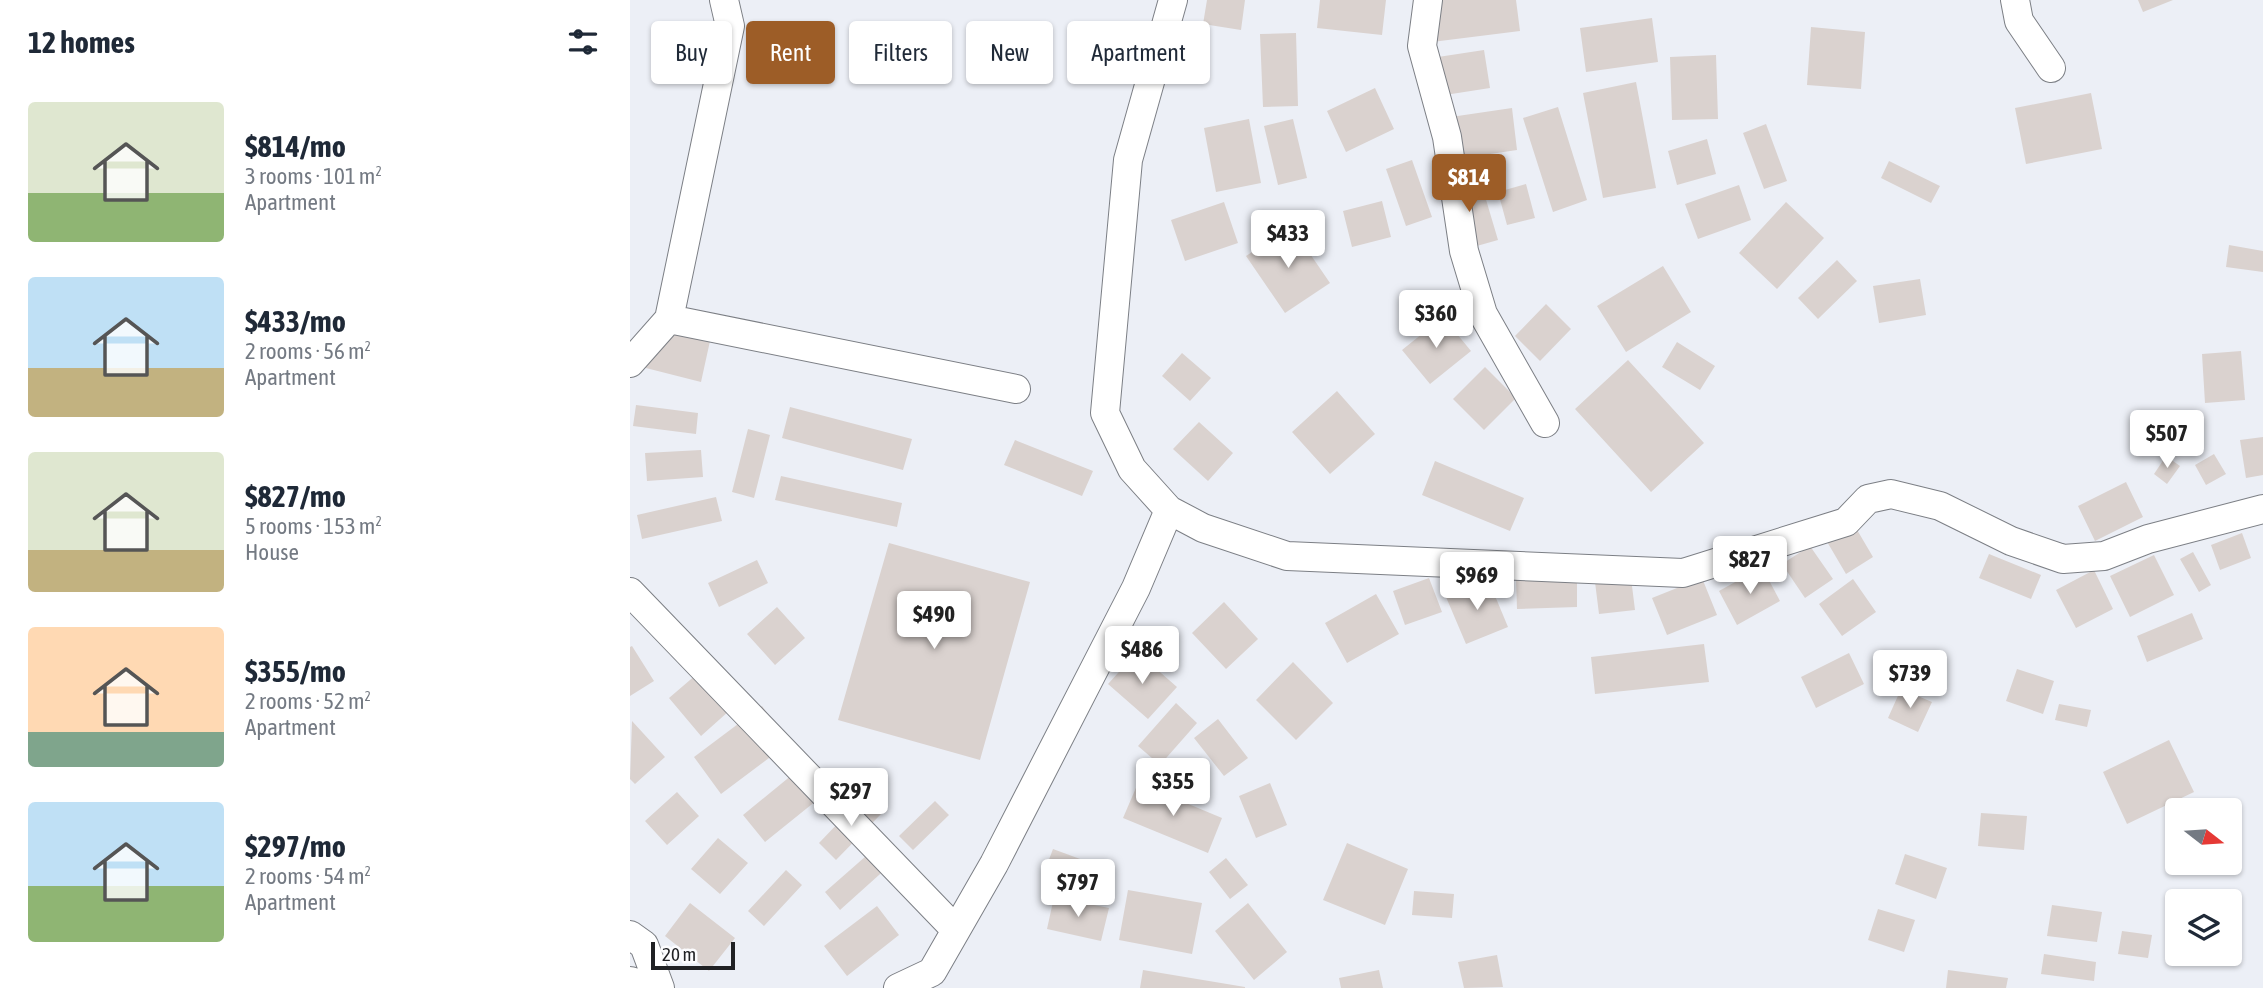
<!DOCTYPE html>
<meta charset="utf-8">
<style>
body{margin:0;font-family:"Asap Condensed",sans-serif;background:#f2f2f3;color:#1f2937;height:100vh;display:flex;flex-direction:column;font-size:26px;white-space:nowrap}
*{box-sizing:border-box;margin:0}
p{font-size:23px;color:#747a83}
.icon{flex:none;width:38px;height:38px;fill:none;stroke:currentColor;stroke-width:2;stroke-linecap:round;stroke-linejoin:round}
.map{position:relative;flex:1;overflow:hidden}
.sheet{display:flex;flex-direction:column;background:#fff;width:630px}
.sheet>*{flex:none}
.banner{position:absolute;left:21px;top:21px;width:665px;height:63px;display:flex;gap:14px}
.needle{width:46px;rotate:107deg}
.tools{position:absolute;left:1535px;top:798px;display:grid;gap:14px}
.tools a{display:grid;place-items:center;width:77px;height:77px;border-radius:7px;background:#fff;box-shadow:0 2px 5px #0004;font-size:35px}
.scale{position:absolute;left:21px;bottom:18px;width:84px;box-sizing:border-box;padding-left:7px;border:4px solid #202124;border-top:0;font-size:19px;line-height:24px;white-space:nowrap;color:#202124;-webkit-text-stroke:5px #fcfcfe;paint-order:stroke}
.price{position:absolute;translate:-50% -60px;padding:0 16px;border-radius:7px;background:#fff;color:#222;font-size:23px;line-height:46px;filter:drop-shadow(0 2px 4px #0008)}
.price::after{content:'';position:absolute;left:50%;top:42px;width:21px;height:16px;margin-left:-10px;background:inherit;clip-path:polygon(0 0,100% 0,50% 100%)}
.price.on{background:#9d5d27;color:#fff}
ul{padding:0;list-style:none}
li{display:flex;align-items:center;gap:21px;height:175px;padding:0 28px}
li span{display:grid;place-items:center;flex:none;width:196px;height:140px;border-radius:7px;color:#555}
li>.icon{margin-inline-start:auto}
span .icon{width:84px;height:84px;fill:#fffc;stroke-width:1}
li b{font-size:30px}
h2{display:flex;justify-content:space-between;align-items:center;height:84px;padding:0 28px;font-size:30px}
.tag{padding:0 24px;border-radius:7px;background:#fff;box-shadow:0 2px 5px #0004;font-size:24px;line-height:63px}
.tag.on{background:#9d5d27;color:#fff}
main{display:flex;flex:1;min-height:0}
.map>svg:first-child{display:block}
</style>
<main>
<section class="sheet">
<h2>12 homes<svg class="icon" aria-label="filters" viewBox="0 0 24 24"><path d="M4 7h16M4 17h16"/><circle cx="9" cy="7" r="2"/><circle cx="15" cy="17" r="2"/></svg></h2>
<ul>
<li><span style="background:linear-gradient(#dfe7d0 65%,#8fb573 0)"><svg class="icon" aria-label="home" viewBox="0 0 24 24"><path d="M3 11l9-7 9 7M6 9v11h12V9"/></svg></span><div><b>$814/mo</b><p>3 rooms · 101 m²</p><p>Apartment</p></div></li>
<li><span style="background:linear-gradient(#bfe0f5 65%,#c2b280 0)"><svg class="icon" aria-label="home" viewBox="0 0 24 24"><path d="M3 11l9-7 9 7M6 9v11h12V9"/></svg></span><div><b>$433/mo</b><p>2 rooms · 56 m²</p><p>Apartment</p></div></li>
<li><span style="background:linear-gradient(#dfe7d0 70%,#c2b280 0)"><svg class="icon" aria-label="home" viewBox="0 0 24 24"><path d="M3 11l9-7 9 7M6 9v11h12V9"/></svg></span><div><b>$827/mo</b><p>5 rooms · 153 m²</p><p>House</p></div></li>
<li><span style="background:linear-gradient(#ffd9b3 75%,#7fa58c 0)"><svg class="icon" aria-label="home" viewBox="0 0 24 24"><path d="M3 11l9-7 9 7M6 9v11h12V9"/></svg></span><div><b>$355/mo</b><p>2 rooms · 52 m²</p><p>Apartment</p></div></li>
<li><span style="background:linear-gradient(#bfe0f5 60%,#8fb573 0)"><svg class="icon" aria-label="home" viewBox="0 0 24 24"><path d="M3 11l9-7 9 7M6 9v11h12V9"/></svg></span><div><b>$297/mo</b><p>2 rooms · 54 m²</p><p>Apartment</p></div></li>
</ul>
</section>
<div class="map">
<svg width="1633" height="988" viewBox="0 0 1633 988">
<rect width="100%" height="100%" fill="#eceff6"/>
<path fill="#dad2cf" d="M 577,0 L 615,0 L 611,30 L 573,24 Z
M 690,0 L 756,0 L 752,35 L 687,28 Z
M 798,0 L 886,0 L 890,31 L 802,42 Z
M 1508,0 L 1543,0 L 1513,12 Z
M 1022,18 L 1028,62 L 956,72 L 950,28 Z
M 1181,27 L 1235,32 L 1231,89 L 1177,85 Z
M 666,33 L 668,106 L 633,107 L 630,34 Z
M 854,50 L 860,88 L 815,95 L 808,57 Z
M 1086,55 L 1088,119 L 1042,120 L 1040,57 Z
M 1006,82 L 1026,188 L 973,198 L 953,93 Z
M 745,88 L 764,129 L 716,152 L 697,111 Z
M 1461,93 L 1472,149 L 1396,164 L 1385,108 Z
M 928,107 L 957,200 L 923,212 L 893,118 Z
M 882,108 L 887,150 L 820,160 L 814,118 Z
M 619,119 L 631,183 L 586,192 L 574,128 Z
M 663,119 L 677,178 L 648,185 L 634,126 Z
M 1136,124 L 1157,181 L 1134,189 L 1113,133 Z
M 1077,139 L 1086,174 L 1047,185 L 1038,151 Z
M 782,160 L 802,217 L 776,226 L 756,169 Z
M 1259,161 L 1310,186 L 1301,203 L 1251,178 Z
M 849,176 L 868,240 L 829,251 L 810,188 Z
M 896,184 L 905,218 L 877,225 L 868,192 Z
M 1109,185 L 1121,220 L 1068,239 L 1055,204 Z
M 752,201 L 761,237 L 722,247 L 713,211 Z
M 594,202 L 608,243 L 555,261 L 541,220 Z
M 1156,202 L 1194,238 L 1147,289 L 1109,253 Z
M 661,226 L 700,283 L 655,313 L 616,256 Z
M 1599,245 L 1633,251 L 1633,272 L 1596,267 Z
M 1207,260 L 1227,281 L 1188,319 L 1168,298 Z
M 1033,266 L 1061,312 L 996,352 L 967,306 Z
M 1290,279 L 1296,315 L 1249,323 L 1243,286 Z
M 916,304 L 941,329 L 910,361 L 885,336 Z
M 813,317 L 841,351 L 800,384 L 772,350 Z
M 18,326 L 80,341 L 71,382 L 8,366 Z
M 1047,342 L 1085,366 L 1070,390 L 1032,367 Z
M 1611,351 L 1615,400 L 1575,403 L 1572,354 Z
M 552,353 L 581,378 L 560,401 L 532,376 Z
M 998,360 L 1074,443 L 1021,492 L 945,409 Z
M 855,367 L 886,398 L 854,430 L 823,399 Z
M 707,391 L 745,434 L 700,474 L 662,432 Z
M 6,405 L 68,413 L 66,434 L 3,426 Z
M 160,407 L 282,439 L 273,470 L 152,438 Z
M 569,422 L 603,453 L 578,481 L 543,449 Z
M 118,429 L 140,435 L 124,498 L 102,492 Z
M 1633,437 L 1633,475 L 1616,478 L 1610,440 Z
M 385,440 L 463,471 L 452,496 L 374,465 Z
M 71,450 L 73,477 L 17,481 L 15,453 Z
M 1584,454 L 1596,474 L 1576,485 L 1565,465 Z
M 1536,456 L 1550,466 L 1537,484 L 1524,474 Z
M 805,461 L 894,498 L 880,531 L 792,495 Z
M 151,476 L 272,503 L 267,527 L 145,500 Z
M 1496,482 L 1513,517 L 1465,541 L 1448,506 Z
M 86,497 L 92,521 L 12,539 L 7,515 Z
M 1223,523 L 1243,557 L 1216,574 L 1196,540 Z
M 1612,533 L 1621,558 L 1590,570 L 1581,545 Z
M 259,543 L 400,582 L 350,760 L 208,720 Z
M 1180,546 L 1203,579 L 1175,598 L 1152,564 Z
M 1563,552 L 1581,585 L 1569,592 L 1550,559 Z
M 1359,554 L 1411,575 L 1401,599 L 1349,578 Z
M 1524,555 L 1544,595 L 1500,617 L 1480,576 Z
M 127,560 L 138,583 L 89,607 L 78,583 Z
M 1132,567 L 1150,601 L 1107,625 L 1089,591 Z
M 1464,570 L 1483,609 L 1446,628 L 1426,590 Z
M 947,576 L 947,607 L 887,609 L 886,578 Z
M 799,578 L 812,612 L 775,625 L 763,591 Z
M 1001,578 L 1005,610 L 969,614 L 965,582 Z
M 1072,578 L 1087,615 L 1037,635 L 1022,598 Z
M 858,579 L 878,627 L 836,644 L 816,597 Z
M 1223,579 L 1246,612 L 1212,636 L 1189,604 Z
M 746,594 L 769,634 L 717,663 L 695,623 Z
M 594,602 L 628,639 L 596,669 L 562,633 Z
M 147,607 L 175,638 L 145,665 L 117,634 Z
M 1562,613 L 1573,639 L 1517,662 L 1507,636 Z
M 1074,644 L 1079,682 L 965,694 L 961,657 Z
M 2,646 L 24,681 L 0,696 L 0,647 Z
M 507,652 L 547,687 L 518,719 L 478,684 Z
M 1219,653 L 1234,684 L 1186,708 L 1171,677 Z
M 663,662 L 703,703 L 666,740 L 626,700 Z
M 1387,669 L 1424,681 L 1413,714 L 1376,701 Z
M 67,674 L 99,711 L 71,736 L 39,698 Z
M 1271,689 L 1302,702 L 1288,732 L 1258,718 Z
M 546,703 L 567,723 L 530,765 L 508,746 Z
M 1429,704 L 1461,710 L 1457,727 L 1425,720 Z
M 132,706 L 159,743 L 91,794 L 64,757 Z
M 588,719 L 618,758 L 594,776 L 564,738 Z
M 2,721 L 35,757 L 5,784 L 0,779 Z
M 1539,740 L 1564,792 L 1497,824 L 1473,772 Z
M 179,761 L 202,788 L 135,842 L 113,815 Z
M 508,783 L 592,818 L 578,853 L 493,818 Z
M 640,783 L 657,825 L 626,838 L 609,796 Z
M 47,792 L 69,816 L 37,845 L 15,821 Z
M 235,795 L 252,813 L 206,860 L 189,843 Z
M 305,801 L 319,815 L 283,850 L 269,836 Z
M 1351,813 L 1397,816 L 1394,850 L 1348,846 Z
M 88,838 L 118,863 L 90,894 L 61,869 Z
M 717,843 L 778,869 L 755,925 L 693,900 Z
M 244,849 L 259,866 L 210,910 L 195,892 Z
M 423,849 L 461,863 L 453,884 L 415,870 Z
M 1275,854 L 1317,868 L 1306,899 L 1265,884 Z
M 596,858 L 618,885 L 600,899 L 579,872 Z
M 156,870 L 172,885 L 134,926 L 118,911 Z
M 498,890 L 572,903 L 562,954 L 489,940 Z
M 784,891 L 824,894 L 822,918 L 782,915 Z
M 424,897 L 479,908 L 471,941 L 417,929 Z
M 60,903 L 105,938 L 79,971 L 35,936 Z
M 618,903 L 657,952 L 624,980 L 585,931 Z
M 1422,905 L 1472,912 L 1467,942 L 1417,936 Z
M 247,906 L 269,935 L 217,976 L 194,946 Z
M 1547,908 L 1547,945 L 1546,945 L 1537,911 Z
M 1248,909 L 1285,920 L 1274,952 L 1238,940 Z
M 1492,931 L 1522,935 L 1518,958 L 1488,954 Z
M 1414,954 L 1466,962 L 1464,981 L 1411,974 Z
M 867,955 L 873,987 L 834,988 L 828,962 Z
M 513,970 L 615,987 L 615,988 L 510,988 Z
M 749,970 L 753,988 L 711,988 L 709,978 Z
M 1318,970 L 1378,978 L 1376,988 L 1316,988 Z"/>
<g fill="none" stroke-linecap="round" stroke-linejoin="round">
<defs>
<path id="minor" d="M 543,0 L 498,160 L 475,413 L 502,469 L 539,510 L 573,528 L 657,556 L 1053,573 L 1216,522 L 1238,499 L 1261,494 L 1310,506 L 1381,541 L 1433,559 L 1474,556 L 1518,539 L 1633,509
M 798,0 L 792,46 L 817,137 L 834,251 L 853,314 L 915,423
M 1385,0 L 1389,21 L 1421,68
M 39,319 L 386,389
M 0,363 L 39,319 L 100,26 L 94,0
M 0,592 L 324,928
M 0,935 L 14,945 L 30,988
M 0,981 L 24,988
M 268,988 L 302,972 L 364,864 L 506,588 L 539,510"/>
</defs>
<use href="#minor" stroke="#7c7f85" stroke-width="30"/>
<use href="#minor" stroke="#fff" stroke-width="28"/>
</g>
</svg>
<div class="tools">
<a><svg class="needle" viewBox="-14 -14 28 28"><path d="M0-13l5 13h-10z" fill="#e53935"/><path d="M0 13l5-13h-10z" fill="#747a83"/></svg></a>
<a><svg class="icon" aria-label="layers" viewBox="0 0 24 24"><path d="M12 4l9 5-9 5-9-5zM3 14l9 5 9-5"/></svg></a>
</div>
<div class="scale">20 m</div>
<b class="price on" style="left:839px;top:214px">$814</b>
<b class="price" style="left:658px;top:270px">$433</b>
<b class="price" style="left:806px;top:350px">$360</b>
<b class="price" style="left:1537px;top:470px">$507</b>
<b class="price" style="left:1120px;top:596px">$827</b>
<b class="price" style="left:847px;top:612px">$969</b>
<b class="price" style="left:304px;top:651px">$490</b>
<b class="price" style="left:512px;top:686px">$486</b>
<b class="price" style="left:1280px;top:710px">$739</b>
<b class="price" style="left:543px;top:818px">$355</b>
<b class="price" style="left:221px;top:828px">$297</b>
<b class="price" style="left:448px;top:919px">$797</b>
<div class="banner">
<a class="tag">Buy</a>
<a class="tag on">Rent</a>
<a class="tag">Filters</a>
<a class="tag">New</a>
<a class="tag">Apartment</a>
</div>
</div>
</main>
